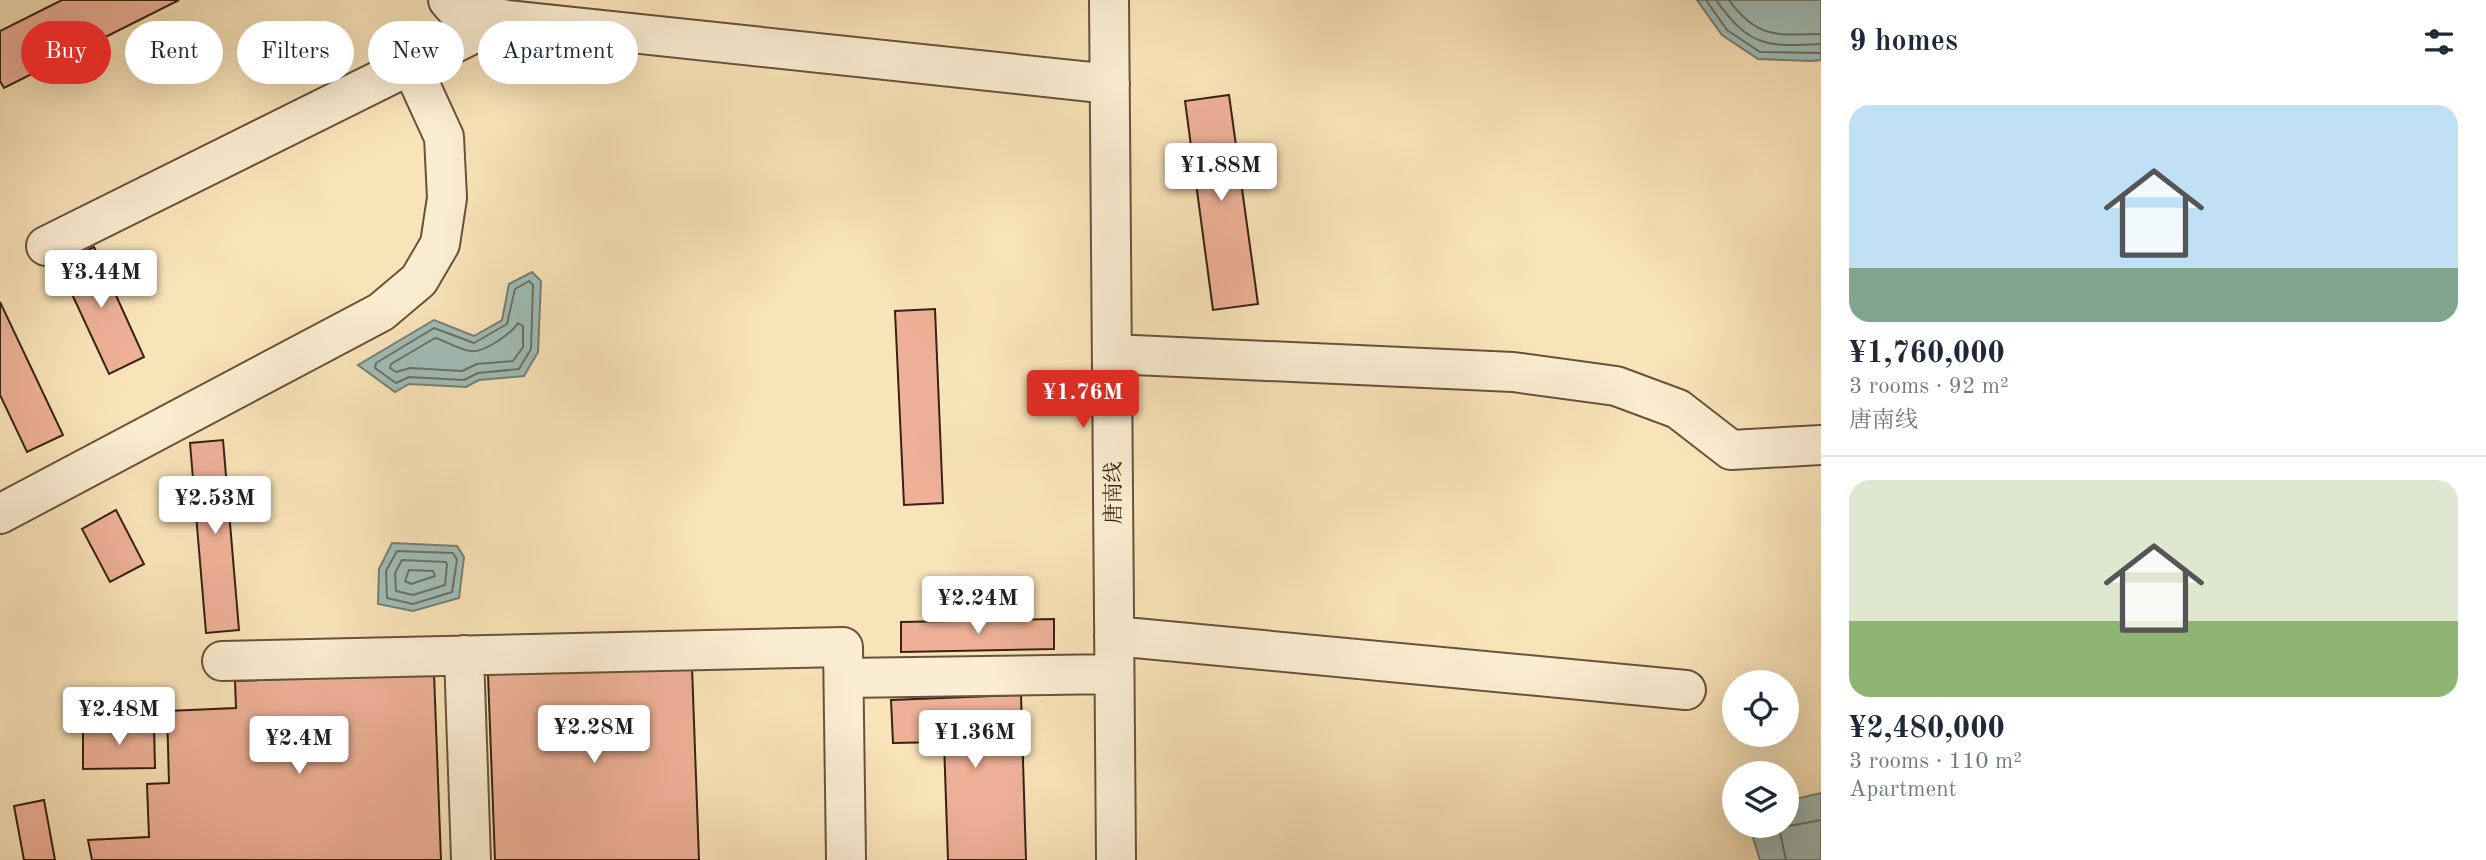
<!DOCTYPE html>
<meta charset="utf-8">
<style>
body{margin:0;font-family:"Old Standard TT","Noto Serif SC",serif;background:#f6f6f7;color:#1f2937;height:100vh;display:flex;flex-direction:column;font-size:26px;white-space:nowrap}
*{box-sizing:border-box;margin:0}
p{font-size:23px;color:#747a83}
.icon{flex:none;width:38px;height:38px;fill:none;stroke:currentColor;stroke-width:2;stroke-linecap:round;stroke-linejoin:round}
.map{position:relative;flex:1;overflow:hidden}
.panel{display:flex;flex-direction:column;background:#fff;width:665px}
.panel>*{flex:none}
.banner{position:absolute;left:21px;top:21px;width:665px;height:63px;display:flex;gap:14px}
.controls{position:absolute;left:1722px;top:670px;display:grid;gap:14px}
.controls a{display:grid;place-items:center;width:77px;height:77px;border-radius:50%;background:#fff;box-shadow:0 7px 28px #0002;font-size:35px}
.price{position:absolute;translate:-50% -60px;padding:0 16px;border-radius:7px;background:#fff;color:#222;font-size:23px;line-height:46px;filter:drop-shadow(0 2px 4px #0008)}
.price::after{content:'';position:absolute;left:50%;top:42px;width:21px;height:16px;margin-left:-10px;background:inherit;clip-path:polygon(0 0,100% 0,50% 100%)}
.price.current{background:#d93025;color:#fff}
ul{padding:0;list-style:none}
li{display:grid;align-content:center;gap:14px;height:371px;padding:0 28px}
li+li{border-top:2px solid #e0e1e3}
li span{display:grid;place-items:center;height:217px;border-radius:21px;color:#555}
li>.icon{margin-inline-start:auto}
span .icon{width:126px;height:126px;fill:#fffc;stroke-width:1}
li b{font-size:30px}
h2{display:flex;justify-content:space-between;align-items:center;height:84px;padding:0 28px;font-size:30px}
.pill{padding:0 24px;border-radius:32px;background:#fff;box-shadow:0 7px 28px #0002;font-size:24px;line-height:63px}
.pill.current{background:#d93025;color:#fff}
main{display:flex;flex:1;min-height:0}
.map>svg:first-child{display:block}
</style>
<main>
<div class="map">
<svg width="1821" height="860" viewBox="0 0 1821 860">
<rect width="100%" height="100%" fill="#f9e3b8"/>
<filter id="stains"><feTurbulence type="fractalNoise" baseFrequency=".00286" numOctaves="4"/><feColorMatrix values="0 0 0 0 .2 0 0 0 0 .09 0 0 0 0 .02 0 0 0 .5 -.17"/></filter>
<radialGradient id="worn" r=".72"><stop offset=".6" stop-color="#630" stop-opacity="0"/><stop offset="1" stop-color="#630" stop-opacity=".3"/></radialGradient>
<path fill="#a0bdb7" stroke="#767f75" stroke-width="2" d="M 1697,0 L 1821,0 L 1821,60 L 1811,61 L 1758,59 L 1722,35 Z
M 532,272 L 541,281 L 538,352 L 524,376 L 479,380 L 466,387 L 409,384 L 395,392 L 358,365 L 434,320 L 474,336 L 502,320 L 509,284 Z
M 392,543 L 457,546 L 464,557 L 459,598 L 413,611 L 378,604 L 379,569 Z
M 1821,793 L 1821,860 L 1760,860 L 1750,828 L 1752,826 L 1787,826 L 1787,801 Z"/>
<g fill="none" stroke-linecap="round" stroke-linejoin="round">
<path stroke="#6c7065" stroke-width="2" d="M 1706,0 L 1727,30 L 1760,52 L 1821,53
M 1716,0 C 1749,47 1767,47 1821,44
M 1729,0 C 1757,39 1777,35 1821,34
M 529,281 L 533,285 L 531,349 L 519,369 L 478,373 L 464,380 L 409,377 L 396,383 L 375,368 L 376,363 L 434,328 L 474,343 L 507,324 L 515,289 Z
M 518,323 L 523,326 L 523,347 L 513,361 L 477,364 L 462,371 L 410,368 L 396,372 L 390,368 L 391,364 L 435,338 C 447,341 459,350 471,351 C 484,353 512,333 518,323 Z
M 397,551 L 453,553 L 457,560 L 452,592 L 413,604 L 387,598 L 386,571 Z
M 402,560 L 446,562 L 447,565 L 445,585 L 413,595 L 396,591 L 395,573 Z
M 409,570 L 433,571 L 435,576 L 411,584 L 405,581 Z
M 1786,860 L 1779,828 L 1821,820"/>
</g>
<path fill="#eeb198" stroke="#372213" stroke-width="2" d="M 62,0 L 179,0 L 4,88 L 0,81 L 0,31 Z
M 1229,95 L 1258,304 L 1213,310 L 1185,101 Z
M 94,247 L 144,357 L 109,374 L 58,264 Z
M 0,302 L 63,435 L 27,452 L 0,395 Z
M 935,309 L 943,503 L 904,505 L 895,311 Z
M 223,440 L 239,630 L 206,633 L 190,443 Z
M 116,510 L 144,564 L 110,582 L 82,529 Z
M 1054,619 L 1054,649 L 901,652 L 901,622 Z
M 692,667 L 699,860 L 495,860 L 488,674 Z
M 434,673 L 441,860 L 92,860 L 88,840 L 149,837 L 147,784 L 169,783 L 167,711 L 236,708 L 235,681 Z
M 1021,695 L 1026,860 L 948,860 L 944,742 L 893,743 L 891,700 Z
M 154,724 L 155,768 L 83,769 L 83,725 Z
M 44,800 L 55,860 L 24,860 L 14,806 Z"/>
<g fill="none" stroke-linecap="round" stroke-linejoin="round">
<defs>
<path id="minor" d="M 448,0 L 461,15 L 1110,84
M 1109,0 L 1116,860
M 46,246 L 503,19
M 1112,354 L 1513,372 L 1616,386 L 1678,409 L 1731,450 L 1821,445
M 0,514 L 381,312 L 419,280 L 440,244 L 447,198 L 444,137 L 411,65
M 1114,636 L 1686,690
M 464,655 L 471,860
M 222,661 L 843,647 L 846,860
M 844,678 L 1114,674"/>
</defs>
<use href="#minor" stroke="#68523c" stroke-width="42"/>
<use href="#minor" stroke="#fbedd1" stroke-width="38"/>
</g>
<g text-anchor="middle" stroke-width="6" stroke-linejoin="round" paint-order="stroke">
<g font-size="21" fill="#372213" stroke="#fbedd1">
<text transform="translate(1113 493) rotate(-90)" y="7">唐南线</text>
</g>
</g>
<rect width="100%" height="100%" filter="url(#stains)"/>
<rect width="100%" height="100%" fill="url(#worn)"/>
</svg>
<div class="controls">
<a><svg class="icon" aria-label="locate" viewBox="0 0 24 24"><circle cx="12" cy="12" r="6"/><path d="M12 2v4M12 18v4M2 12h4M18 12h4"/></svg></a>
<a><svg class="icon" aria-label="layers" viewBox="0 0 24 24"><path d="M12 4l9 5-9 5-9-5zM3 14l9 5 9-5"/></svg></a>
</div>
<b class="price" style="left:1221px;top:203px">¥1.88M</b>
<b class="price" style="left:101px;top:310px">¥3.44M</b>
<b class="price current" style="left:1083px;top:430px">¥1.76M</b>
<b class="price" style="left:215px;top:536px">¥2.53M</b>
<b class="price" style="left:978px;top:636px">¥2.24M</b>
<b class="price" style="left:119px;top:747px">¥2.48M</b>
<b class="price" style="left:594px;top:765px">¥2.28M</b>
<b class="price" style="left:975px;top:770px">¥1.36M</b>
<b class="price" style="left:299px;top:776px">¥2.4M</b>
<div class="banner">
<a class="pill current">Buy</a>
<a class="pill">Rent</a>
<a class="pill">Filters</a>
<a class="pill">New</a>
<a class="pill">Apartment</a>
</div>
</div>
<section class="panel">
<h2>9 homes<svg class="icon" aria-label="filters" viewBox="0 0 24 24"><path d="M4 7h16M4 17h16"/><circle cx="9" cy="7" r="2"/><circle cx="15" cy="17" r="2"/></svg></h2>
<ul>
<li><span style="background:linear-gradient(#bfe0f5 75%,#7fa58c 0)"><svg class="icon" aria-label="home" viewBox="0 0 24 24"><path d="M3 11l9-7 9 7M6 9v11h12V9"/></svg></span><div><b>¥1,760,000</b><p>3 rooms · 92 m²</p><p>唐南线</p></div></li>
<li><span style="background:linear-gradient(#dfe7d0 65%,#8fb573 0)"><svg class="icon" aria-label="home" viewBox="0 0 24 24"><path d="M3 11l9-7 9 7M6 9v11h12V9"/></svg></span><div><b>¥2,480,000</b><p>3 rooms · 110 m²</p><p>Apartment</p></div></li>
</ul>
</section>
</main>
